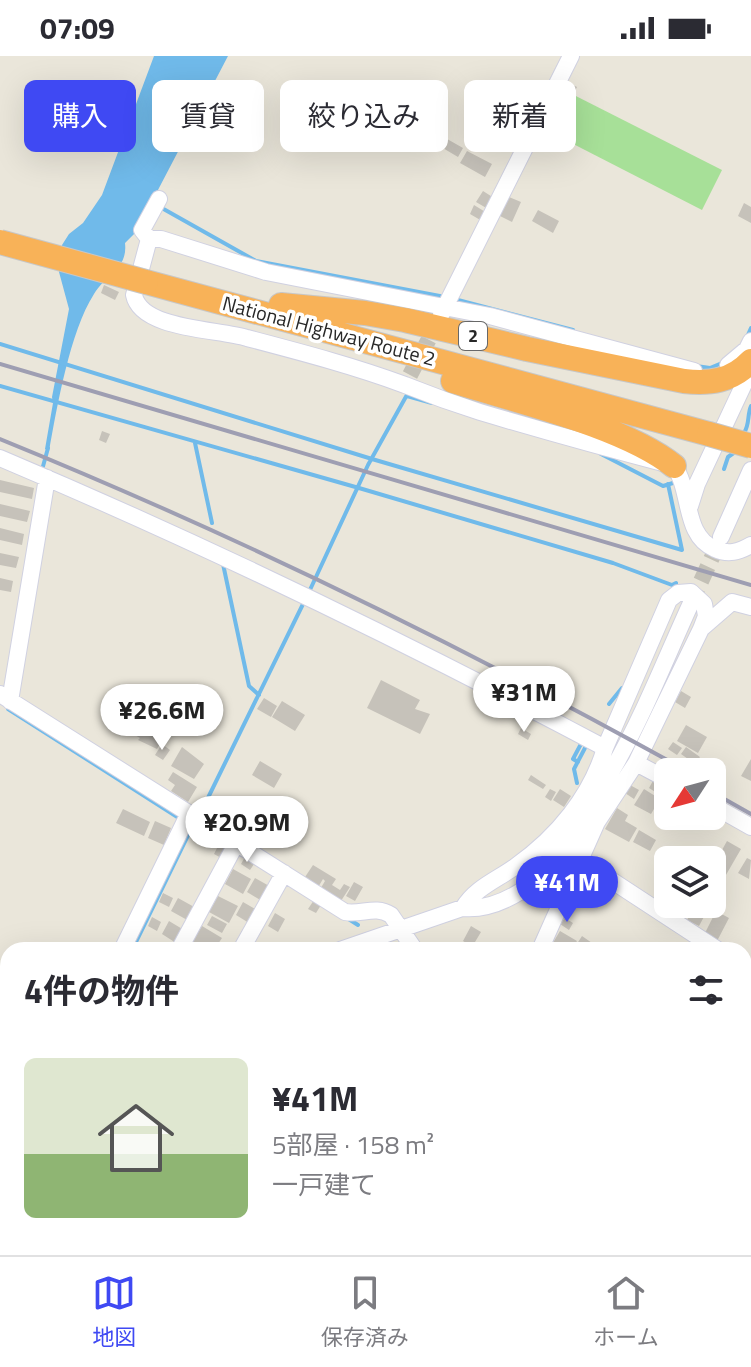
<!DOCTYPE html>
<html lang="ja">
<meta charset="utf-8">
<style>
body{margin:0;font-family:"Titillium Web","Noto Sans JP",sans-serif;background:#f2f2f3;color:#2b2b33;height:100vh;display:flex;flex-direction:column;font-size:30px;white-space:nowrap}
*{box-sizing:border-box;margin:0}
p{font-size:26px;color:#7c7c81}
.icon{flex:none;width:44px;height:44px;fill:none;stroke:currentColor;stroke-width:2;stroke-linecap:round;stroke-linejoin:round}
.map{position:relative;flex:1;overflow:hidden}
.panel{position:absolute;left:0px;top:886px;width:752px;height:314px;display:flex;flex-direction:column;background:#fff;border-radius:24px 24px 0 0;box-shadow:0 8px 32px #0002}
.panel>*{flex:none}
.hud{position:absolute;left:24px;top:24px;width:704px;height:72px;display:flex;gap:16px}
.needle{width:52px;rotate:234deg}
.tools{position:absolute;left:654px;top:702px;display:grid;gap:16px}
.tools a{display:grid;place-items:center;width:72px;height:72px;border-radius:12px;background:#fff;box-shadow:0 8px 32px #0002;font-size:40px}
.price{position:absolute;translate:-50% -68px;padding:0 18px;border-radius:28px;background:#fff;color:#222;font-size:26px;line-height:52px;filter:drop-shadow(0 2px 4px #0008)}
.price::after{content:'';position:absolute;left:50%;top:48px;width:24px;height:18px;margin-left:-12px;background:inherit;clip-path:polygon(0 0,100% 0,50% 100%)}
.price.active{background:#3f49f3;color:#fff}
ul{padding:0;list-style:none}
li{display:flex;align-items:center;gap:24px;height:200px;padding:0 24px}
li+li{border-top:2px solid #e1e1e2}
li span{display:grid;place-items:center;flex:none;width:224px;height:160px;border-radius:12px;color:#555}
li>.icon{margin-inline-start:auto}
span .icon{width:96px;height:96px;fill:#fffc;stroke-width:1}
li b{font-size:34px}
h2{display:flex;justify-content:space-between;align-items:center;height:96px;padding:0 24px;font-size:34px}
.chip{padding:0 28px;border-radius:12px;background:#fff;box-shadow:0 8px 32px #0002;font-size:28px;line-height:72px}
.chip.active{background:#3f49f3;color:#fff}
.status{display:flex;justify-content:space-between;align-items:center;height:56px;padding:0 40px;background:#fff;direction:ltr}
.status svg{height:22px;fill:currentColor}
.tabs{display:flex;justify-content:space-around;align-items:center;height:112px;border-top:2px solid #e1e1e2;background:#fff;font-size:22px;color:#7c7c81}
.tabs a{display:grid;justify-items:center;gap:4px}
.tabs .active{color:#3f49f3}
.map>svg:first-child{display:block}
</style>
<div class="status"><b>07:09</b><svg viewBox="0 0 49 12"><path d="M0 12V9h3v3zM5 12V6h3v6zM10 12V3h3v9zM15 12V0h3v12zM26 1h20v11H26zM47 4h2v5h-2z"/></svg></div>
<div class="map">
<svg width="751" height="1199" viewBox="0 0 751 1199">
<rect width="100%" height="100%" fill="#eae6da"/>
<path fill="#a7e098" d="M 564,34 L 722,114 L 702,154 L 544,73 Z"/>
<path fill="#70baea" d="M 154,0 L 228,0 L 136,176 L 125,187 C 128,213 106,218 94,238 C 70,275 57,351 49,395 L 45,393 L 53,347 L 52,341 L 69,253 L 59,216 L 62,189 L 69,178 L 83,167 L 102,139 Z"/>
<g fill="none" stroke-linecap="round" stroke-linejoin="round">
<path stroke="#70baea" stroke-width="4" d="M 160,151 L 256,205 L 445,241
M 454,243 L 573,274
M 747,281 L 751,272
M 0,288 L 372,403 L 682,494 L 668,428
M 696,310 L 710,312 L 722,307
M 0,330 L 359,432 L 613,507 L 672,529 L 676,527
M 407,340 L 432,347
M 744,377 C 750,368 747,359 751,350
M 195,387 L 212,467
M 601,398 L 663,430 L 673,427
M 724,413 L 728,401 L 735,396
M 42,414 L 48,392
M 223,508 L 249,630 L 259,639
M 309,536 L 368,409 L 408,337
M 609,648 L 622,632
M 8,649 L 8,653 L 182,764
M 578,706 L 573,703 L 582,686
M 577,727 L 574,713 L 586,690
M 202,754 L 305,544
M 549,827 L 555,845
M 347,862 L 358,869
M 392,891 L 397,894
M 132,894 L 194,767
M 745,956 L 751,948"/>
</g>
<path fill="#c6c2ba" d="M 569,27 L 577,31 L 573,39 L 565,35 Z
M 392,68 L 401,73 L 393,86 L 385,81 Z
M 426,71 L 463,92 L 458,101 L 421,79 Z
M 467,95 L 492,108 L 485,121 L 460,107 Z
M 483,135 L 494,142 L 488,153 L 476,146 Z
M 509,141 L 521,146 L 512,166 L 500,160 Z
M 744,147 L 751,151 L 751,167 L 738,160 Z
M 474,149 L 487,157 L 482,165 L 470,158 Z
M 538,154 L 559,165 L 553,177 L 532,165 Z
M 104,229 L 119,236 L 115,244 L 101,237 Z
M 102,375 L 110,378 L 106,387 L 99,384 Z
M 0,424 L 34,432 L 32,443 L 0,436 Z
M 0,448 L 30,455 L 27,466 L 0,460 Z
M 0,472 L 24,478 L 22,489 L 0,484 Z
M 0,497 L 19,501 L 16,512 L 0,509 Z
M 0,522 L 13,525 L 11,536 L 0,534 Z
M 381,624 L 420,644 L 415,653 L 430,658 L 420,678 L 367,652 Z
M 681,635 L 691,641 L 685,652 L 675,646 Z
M 264,642 L 277,650 L 271,661 L 257,653 Z
M 282,645 L 305,659 L 295,675 L 272,661 Z
M 147,655 L 158,662 L 159,669 L 168,675 L 157,693 L 138,684 L 140,682 L 133,678 Z
M 191,662 L 204,670 L 198,680 L 185,671 Z
M 686,669 L 707,681 L 698,697 L 677,685 Z
M 521,672 L 531,678 L 528,684 L 518,678 Z
M 673,686 L 682,692 L 677,699 L 668,693 Z
M 162,688 L 170,694 L 163,704 L 155,699 Z
M 182,691 L 204,708 L 194,723 L 171,710 Z
M 686,691 L 700,701 L 695,708 L 681,698 Z
M 751,703 L 751,725 L 741,720 Z
M 260,705 L 282,718 L 274,732 L 252,719 Z
M 173,716 L 197,731 L 188,746 L 171,735 L 175,729 L 168,724 Z
M 531,719 L 546,729 L 543,733 L 528,724 Z
M 654,723 L 665,729 L 660,739 L 649,732 Z
M 630,729 L 639,734 L 634,743 L 625,737 Z
M 550,733 L 556,736 L 551,745 L 545,741 Z
M 560,733 L 571,740 L 564,751 L 553,744 Z
M 644,733 L 660,743 L 651,758 L 634,749 Z
M 617,752 L 628,759 L 625,765 L 637,772 L 629,786 L 605,773 Z
M 123,753 L 150,766 L 144,780 L 116,767 Z
M 155,765 L 171,772 L 164,789 L 148,782 Z
M 639,774 L 656,784 L 650,795 L 633,786 Z
M 727,785 L 741,793 L 719,831 L 712,827 L 712,812 Z
M 219,788 L 228,793 L 223,803 L 214,798 Z
M 245,801 L 254,808 L 250,814 L 241,808 Z
M 747,802 L 751,804 L 749,823 L 738,817 Z
M 313,809 L 336,823 L 332,829 L 340,834 L 344,828 L 350,831 L 339,848 L 319,835 L 325,825 L 323,823 L 317,833 L 303,824 Z
M 233,813 L 251,823 L 243,838 L 225,828 Z
M 255,822 L 271,831 L 262,845 L 247,836 Z
M 354,826 L 363,831 L 355,845 L 346,840 Z
M 163,837 L 173,842 L 169,851 L 159,846 Z
M 218,840 L 238,850 L 229,867 L 209,856 Z
M 178,842 L 196,852 L 189,865 L 171,855 Z
M 314,844 L 321,849 L 316,857 L 308,853 Z
M 243,846 L 257,854 L 249,867 L 236,859 Z
M 695,851 L 706,857 L 699,870 L 687,864 Z
M 716,855 L 729,862 L 716,887 L 705,877 Z
M 275,857 L 285,863 L 278,876 L 268,870 Z
M 212,860 L 227,868 L 222,877 L 207,869 Z
M 152,861 L 161,866 L 157,875 L 148,870 Z
M 565,862 L 573,867 L 569,874 L 560,868 Z
M 169,865 L 184,874 L 176,887 L 162,878 Z
M 202,870 L 222,882 L 214,894 L 202,894 L 191,887 Z
M 471,870 L 481,876 L 472,891 L 463,885 Z
M 560,875 L 577,885 L 571,894 L 558,894 L 551,890 Z
M 582,880 L 602,894 L 573,894 Z
M 744,1001 L 751,1006 L 751,1014 L 746,1021 Z
M 749,1114 L 751,1122 L 744,1131 L 744,1120 Z
M 744,1171 L 751,1177 L 751,1187 L 748,1190 L 744,1187 Z
M 316,1192 L 328,1197 L 327,1199 L 313,1199 Z
M 336,1192 L 346,1192 L 350,1194 L 348,1199 L 332,1199 Z
M 455,1192 L 457,1192 L 464,1199 L 448,1199 Z
M 543,1192 L 558,1192 L 563,1199 L 543,1199 L 540,1195 Z"/>
<g fill="none" stroke-linecap="round" stroke-linejoin="round">
<path stroke="#c3c0b6" stroke-width="16" stroke-dasharray="16 8" stroke-linecap="butt" d="M 410,319 L 439,264
M 691,547 L 721,482"/>
<defs>
<path id="minor" d="M 159,143 L 142,174 L 149,183 L 161,183 L 266,216 L 490,260 L 694,315
M 149,183 L 134,239 C 141,274 219,273 247,282 C 300,296 354,310 405,329 C 430,339 455,348 480,356 C 544,375 609,393 674,410 C 692,435 683,480 715,493 C 728,499 739,496 751,489
M 441,259 L 571,0
M 728,309 L 747,293 L 751,285
M 0,402 C 206,489 407,587 605,692
M 690,450 L 697,428 L 751,313
M 721,481 L 751,414
M 702,572 L 732,546 L 751,551
M 0,638 L 345,856 C 362,859 375,849 391,859 L 415,894
M 10,645 L 47,422
M 636,707 L 668,724
M 712,749 L 751,771
M 582,805 L 718,894
M 532,814 C 613,744 648,641 691,547
M 122,894 L 188,759
M 179,894 L 236,788
M 241,894 L 284,817
M 340,894 L 471,849
M 540,894 L 597,766 L 636,707 L 701,573 L 706,560 L 704,548 L 691,536 L 678,537 L 669,544 L 605,692 C 591,740 557,781 516,810 C 497,824 476,831 463,852 C 514,857 565,801 597,766
M 744,911 L 751,916
M 744,969 L 751,959
M 0,1025 L 8,1019
M 744,1141 L 751,1147
M 0,1154 L 8,1137
M 576,1192 L 580,1199
M 373,1199 L 376,1192"/>
<path id="highway" d="M 146,226 L 709,378
M 281,249 L 365,257 L 405,264 L 527,293 L 684,325 C 710,328 732,325 751,305
M 453,325 C 516,345 624,370 674,410"/>
</defs>
<use href="#minor" stroke="#d0d1e1" stroke-width="18"/>
<use href="#highway" stroke="#c7c7c7" stroke-width="26"/>
<use href="#minor" stroke="#fff" stroke-width="16"/>
<use href="#highway" stroke="#f8b258" stroke-width="24"/>
<path stroke="#9e9eb2" stroke-width="4" d="M 0,308 L 751,529
M 0,383 C 236,479 466,592 689,716
M 712,736 L 751,758"/>
<defs>
<path id="highway-bridge" d="M 0,186 L 146,226
M 709,378 L 751,390"/>
</defs>
<use href="#highway-bridge" stroke="#c7c7c7" stroke-width="26" stroke-linecap="butt"/>
<use href="#highway-bridge" stroke="#f8b258" stroke-width="24"/>
</g>
<g text-anchor="middle" stroke-width="7" stroke-linejoin="round" paint-order="stroke">
<rect fill="#fff" stroke="#686868" stroke-width="2" x="459" y="266" width="28" height="28" rx="6"/>
<g font-size="18" font-weight="bold" fill="#282828">
<text x="473" y="286">2</text>
</g>
<g font-size="20" fill="#282828" stroke="#fff">
<text transform="translate(329 275) rotate(15)" y="7">National Highway Route 2</text>
</g>
</g>
</svg>
<div class="tools">
<a><svg class="needle" viewBox="-14 -14 28 28"><path d="M0-13l5 13h-10z" fill="#e53935"/><path d="M0 13l5-13h-10z" fill="#7c7c81"/></svg></a>
<a><svg class="icon" aria-label="layers" viewBox="0 0 24 24"><path d="M12 4l9 5-9 5-9-5zM3 14l9 5 9-5"/></svg></a>
</div>
<b class="price" style="left:524px;top:678px">¥31M</b>
<b class="price" style="left:162px;top:696px">¥26.6M</b>
<b class="price" style="left:247px;top:808px">¥20.9M</b>
<b class="price active" style="left:567px;top:868px">¥41M</b>
<div class="hud">
<a class="chip active">購入</a>
<a class="chip">賃貸</a>
<a class="chip">絞り込み</a>
<a class="chip">新着</a>
</div>
<section class="panel">
<h2>4件の物件<svg class="icon" aria-label="filters" viewBox="0 0 24 24"><path d="M4 7h16M4 17h16"/><circle cx="9" cy="7" r="2"/><circle cx="15" cy="17" r="2"/></svg></h2>
<ul>
<li><span style="background:linear-gradient(#dfe7d0 60%,#8fb573 0)"><svg class="icon" aria-label="home" viewBox="0 0 24 24"><path d="M3 11l9-7 9 7M6 9v11h12V9"/></svg></span><div><b>¥41M</b><p>5部屋 · 158 m²</p><p>一戸建て</p></div></li>
</ul>
</section>
</div>
<nav class="tabs">
<a class="active"><svg class="icon" aria-label="map" viewBox="0 0 24 24"><path d="M3 6l6-2 6 2 6-2v14l-6 2-6-2-6 2zM9 4v14M15 6v14"/></svg>地図</a>
<a><svg class="icon" aria-label="saved" viewBox="0 0 24 24"><path d="M7 4h10v16l-5-4-5 4z"/></svg>保存済み</a>
<a><svg class="icon" aria-label="home" viewBox="0 0 24 24"><path d="M3 11l9-7 9 7M6 9v11h12V9"/></svg>ホーム</a>
</nav>
